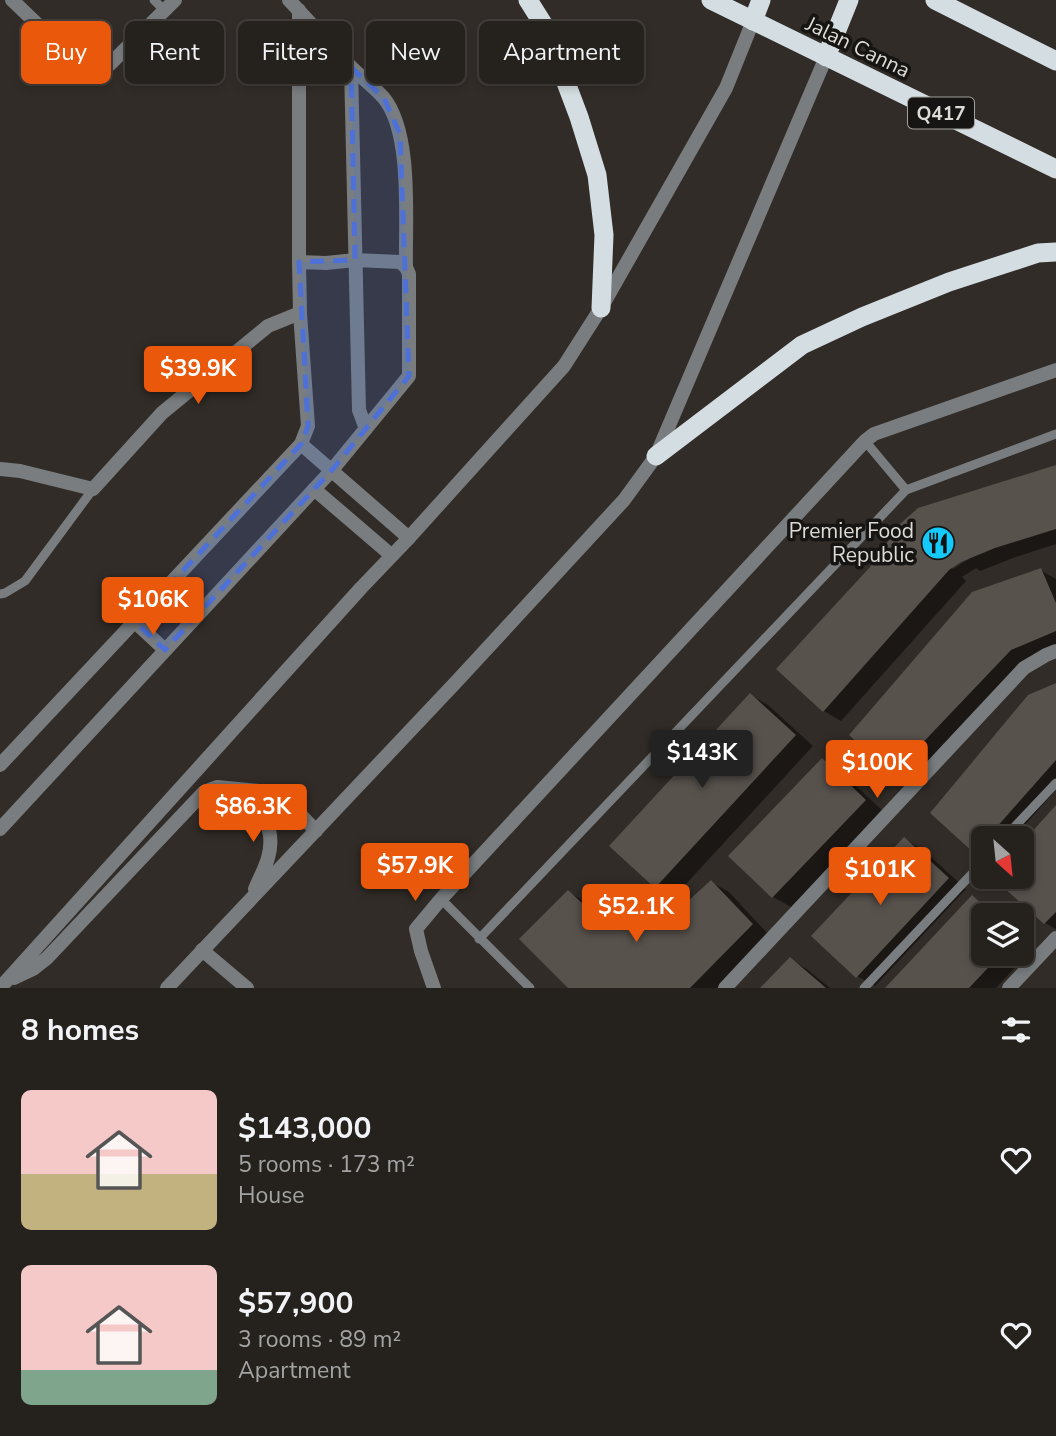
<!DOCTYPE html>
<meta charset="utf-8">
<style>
body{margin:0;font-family:"Nunito Sans",sans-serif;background:#2d2926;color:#f1f3f6;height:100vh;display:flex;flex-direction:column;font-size:26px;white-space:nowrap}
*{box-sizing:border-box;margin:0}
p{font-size:23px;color:#a3a3a4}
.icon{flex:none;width:38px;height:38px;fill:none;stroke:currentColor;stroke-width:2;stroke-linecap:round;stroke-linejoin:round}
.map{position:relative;height:988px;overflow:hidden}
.drawer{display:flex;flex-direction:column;background:#25211d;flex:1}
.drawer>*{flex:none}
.top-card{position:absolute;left:21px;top:21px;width:700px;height:63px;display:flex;gap:14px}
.needle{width:46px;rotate:153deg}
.buttons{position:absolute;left:971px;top:826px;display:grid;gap:14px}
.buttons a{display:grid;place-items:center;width:63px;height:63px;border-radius:10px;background:#25211d;box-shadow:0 4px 10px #0003,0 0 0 2px #423e3b;font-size:35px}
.price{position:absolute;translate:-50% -60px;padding:0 16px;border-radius:7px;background:#ea580c;color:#fff;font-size:23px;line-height:46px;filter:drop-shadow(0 2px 4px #0008)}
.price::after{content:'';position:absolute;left:50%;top:42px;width:21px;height:16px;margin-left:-10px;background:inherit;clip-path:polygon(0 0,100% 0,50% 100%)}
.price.active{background:#222;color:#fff}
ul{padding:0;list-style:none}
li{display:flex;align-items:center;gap:21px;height:175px;padding:0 21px}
li span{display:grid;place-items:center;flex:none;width:196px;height:140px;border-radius:10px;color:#555}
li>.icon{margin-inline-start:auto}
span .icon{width:84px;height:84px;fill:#fffc;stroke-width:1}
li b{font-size:30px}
h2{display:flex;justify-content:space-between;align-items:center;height:84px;padding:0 21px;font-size:30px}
.chip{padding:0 24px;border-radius:10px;background:#25211d;box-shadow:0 4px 10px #0003,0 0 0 2px #423e3b;font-size:24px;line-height:63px}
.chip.active{background:#ea580c;color:#fff}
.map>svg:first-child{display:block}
</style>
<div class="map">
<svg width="1056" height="988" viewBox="0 0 1056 988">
<rect width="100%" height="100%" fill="#312c27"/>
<path fill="#0007" fill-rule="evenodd" d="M 1056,466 L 1056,544 L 1013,558 L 980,571 L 976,568 L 962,577 L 966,581 L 841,721 L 824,711 L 871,568 ZM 967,556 L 969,559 L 953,569 L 951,567 Z
M 1040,570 L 1056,579 L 1056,648 L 1029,659 L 910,783 L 893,773 Z
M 1056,685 L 1056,790 L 1013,838 L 984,838 L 984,856 L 975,851 Z
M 750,695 L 768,705 L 813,746 L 674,897 L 656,887 Z
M 822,760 L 840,771 L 883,811 L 791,907 L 773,897 Z
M 1056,808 L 1056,929 L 1045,923 L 995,877 L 1022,877 L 1022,846 Z
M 904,839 L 922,849 L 966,889 L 875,986 L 857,976 Z
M 711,882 L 729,892 L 769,935 L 717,988 L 571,988 L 568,892 L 586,902 L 615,929 L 662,928 Z
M 972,897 L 990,907 L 998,915 L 984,915 L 984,954 L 1022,954 L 1022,937 L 1033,948 L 996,988 L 887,988 Z
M 791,959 L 808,970 L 830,988 L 763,988 Z"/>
<path fill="#58524d" d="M 1056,465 L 1056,529 L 995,548 L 961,562 L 949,570 L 823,712 L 776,669 L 870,567 L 900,524 L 918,508 Z
M 1041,568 L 1056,603 L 1056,631 L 1011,650 L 892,775 L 849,735 L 972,592 Z
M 1056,683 L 1056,760 L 987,838 L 984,838 L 984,842 L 974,853 L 930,813 L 1028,695 Z
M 750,693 L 796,735 L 655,888 L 609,846 Z
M 822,758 L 866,800 L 772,898 L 728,856 Z
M 1056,805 L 1056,912 L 1044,924 L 992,877 L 1022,877 L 1022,843 Z
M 904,837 L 949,878 L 856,978 L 811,936 Z
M 711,880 L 753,924 L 690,988 L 568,988 L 519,939 L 568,890 L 609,928 L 661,926 Z
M 972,895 L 994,915 L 984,915 L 984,954 L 1001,954 L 969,988 L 885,988 Z
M 790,957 L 826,988 L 760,988 Z"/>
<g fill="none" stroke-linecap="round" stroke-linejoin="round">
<path stroke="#797d7f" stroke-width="9" d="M 154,0 L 164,10
M 865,441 L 906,490
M 0,594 L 5,593 L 25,581 L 93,489
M 1004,838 L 1056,783
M 441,899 L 530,988
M 479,939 L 906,490 L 1056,434
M 864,988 L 984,861"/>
<path stroke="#797d7f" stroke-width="14" d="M 12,0 L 83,68 C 91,71 97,72 106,68 L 175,0
M 289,0 L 351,67 L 359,410 L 366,429
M 299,10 L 299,262
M 351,67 C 361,77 373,86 383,97 C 413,132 405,221 406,267
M 301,444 L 409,538
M 0,469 L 20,471 L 93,489 L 162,413 L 268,326 L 300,313
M 314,489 L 391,555
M 135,622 L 165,650
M 0,765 L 301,444 L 308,426 L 300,313 L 299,262 L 326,263 L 355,260 L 400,262 L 406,267 L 409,274 L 409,376 L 332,470 L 0,829
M 202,950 L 247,988
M 434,988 L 421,951 L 416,929 L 441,899 L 865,441 L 874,434 L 1056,370
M 725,988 L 1024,668 L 1046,655 L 1056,651
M 1009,988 L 1056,938"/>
<path stroke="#797d7f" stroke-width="14" d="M 236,789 C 260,806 277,827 268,858 C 265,869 259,879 255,889
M 14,978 L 33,969 L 47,958 L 204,792 L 217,787 L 259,791 L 282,801 L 298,812 L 316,831
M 0,988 L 361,588 L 406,541 L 564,366 L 601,308 L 726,88 L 753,21
M 167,988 L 457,681 L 624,500 L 656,456 L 826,57"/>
<path stroke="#d4dde1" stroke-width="19" d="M 528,0 L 545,27 L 579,117 L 597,175 L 604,235 L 601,308
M 711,0 L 1056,169
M 935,0 L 1056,61
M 753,21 L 761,0
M 826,57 L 849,0
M 656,456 L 802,345 L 862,317 L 949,282 L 1038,253 L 1056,252"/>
</g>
<path fill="#4d71d8" fill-opacity="0.2" stroke="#4d71d8" stroke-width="5" stroke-dasharray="14 9" stroke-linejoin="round" d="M 351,67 L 384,98 L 400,134 L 409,376 L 332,470 L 165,650 L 135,622 L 301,444 L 308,426 L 299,262 L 355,260 Z"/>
<defs>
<symbol id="restaurant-disc" viewBox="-11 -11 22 22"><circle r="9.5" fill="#14cafb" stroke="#171513"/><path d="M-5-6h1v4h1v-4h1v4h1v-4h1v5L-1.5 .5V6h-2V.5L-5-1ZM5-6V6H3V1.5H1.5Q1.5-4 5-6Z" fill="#111"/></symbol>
</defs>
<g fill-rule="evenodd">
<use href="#restaurant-disc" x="919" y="524" width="38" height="38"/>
</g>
<g text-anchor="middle" stroke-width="7" stroke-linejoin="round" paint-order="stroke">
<rect fill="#171513" stroke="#a2a09c" stroke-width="2" x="908" y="97.5" width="66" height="31" rx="5"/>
<g font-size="19" font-weight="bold" fill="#dedbd7">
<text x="941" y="120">Q417</text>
</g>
<g font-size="21" fill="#dedbd7" stroke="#171513">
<text transform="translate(858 47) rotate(26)" y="7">Jalan Canna</text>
</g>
<g font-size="21" fill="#dedbd7" stroke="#171513" text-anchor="end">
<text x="914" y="538">Premier Food<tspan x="914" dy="24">Republic</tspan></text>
</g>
</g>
</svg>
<div class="buttons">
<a><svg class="needle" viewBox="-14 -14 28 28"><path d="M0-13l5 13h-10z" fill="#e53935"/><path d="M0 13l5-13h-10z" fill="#a3a3a4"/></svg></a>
<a><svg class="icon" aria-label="layers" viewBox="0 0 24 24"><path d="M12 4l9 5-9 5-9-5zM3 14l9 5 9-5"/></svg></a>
</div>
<b class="price" style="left:198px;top:406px">$39.9K</b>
<b class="price" style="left:153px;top:637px">$106K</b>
<b class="price active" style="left:702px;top:790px">$143K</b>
<b class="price" style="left:877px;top:800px">$100K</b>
<b class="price" style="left:253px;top:844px">$86.3K</b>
<b class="price" style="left:415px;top:903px">$57.9K</b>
<b class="price" style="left:880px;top:907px">$101K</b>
<b class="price" style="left:636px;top:944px">$52.1K</b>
<div class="top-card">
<a class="chip active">Buy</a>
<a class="chip">Rent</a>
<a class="chip">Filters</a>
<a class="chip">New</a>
<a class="chip">Apartment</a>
</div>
</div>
<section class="drawer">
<h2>8 homes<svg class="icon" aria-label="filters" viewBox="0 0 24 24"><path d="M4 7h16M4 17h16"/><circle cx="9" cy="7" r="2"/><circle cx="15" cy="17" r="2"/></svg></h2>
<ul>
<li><span style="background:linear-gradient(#f6c9c9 60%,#c2b280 0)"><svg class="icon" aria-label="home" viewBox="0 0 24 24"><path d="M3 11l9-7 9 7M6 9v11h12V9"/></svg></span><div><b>$143,000</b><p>5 rooms · 173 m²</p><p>House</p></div><svg class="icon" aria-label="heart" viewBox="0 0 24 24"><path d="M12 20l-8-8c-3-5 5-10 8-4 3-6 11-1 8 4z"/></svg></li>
<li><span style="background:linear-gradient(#f6c9c9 75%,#7fa58c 0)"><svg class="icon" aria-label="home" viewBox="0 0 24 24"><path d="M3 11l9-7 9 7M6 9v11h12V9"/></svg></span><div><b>$57,900</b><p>3 rooms · 89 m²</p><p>Apartment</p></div><svg class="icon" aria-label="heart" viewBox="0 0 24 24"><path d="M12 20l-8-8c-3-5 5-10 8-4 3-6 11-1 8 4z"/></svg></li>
</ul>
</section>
